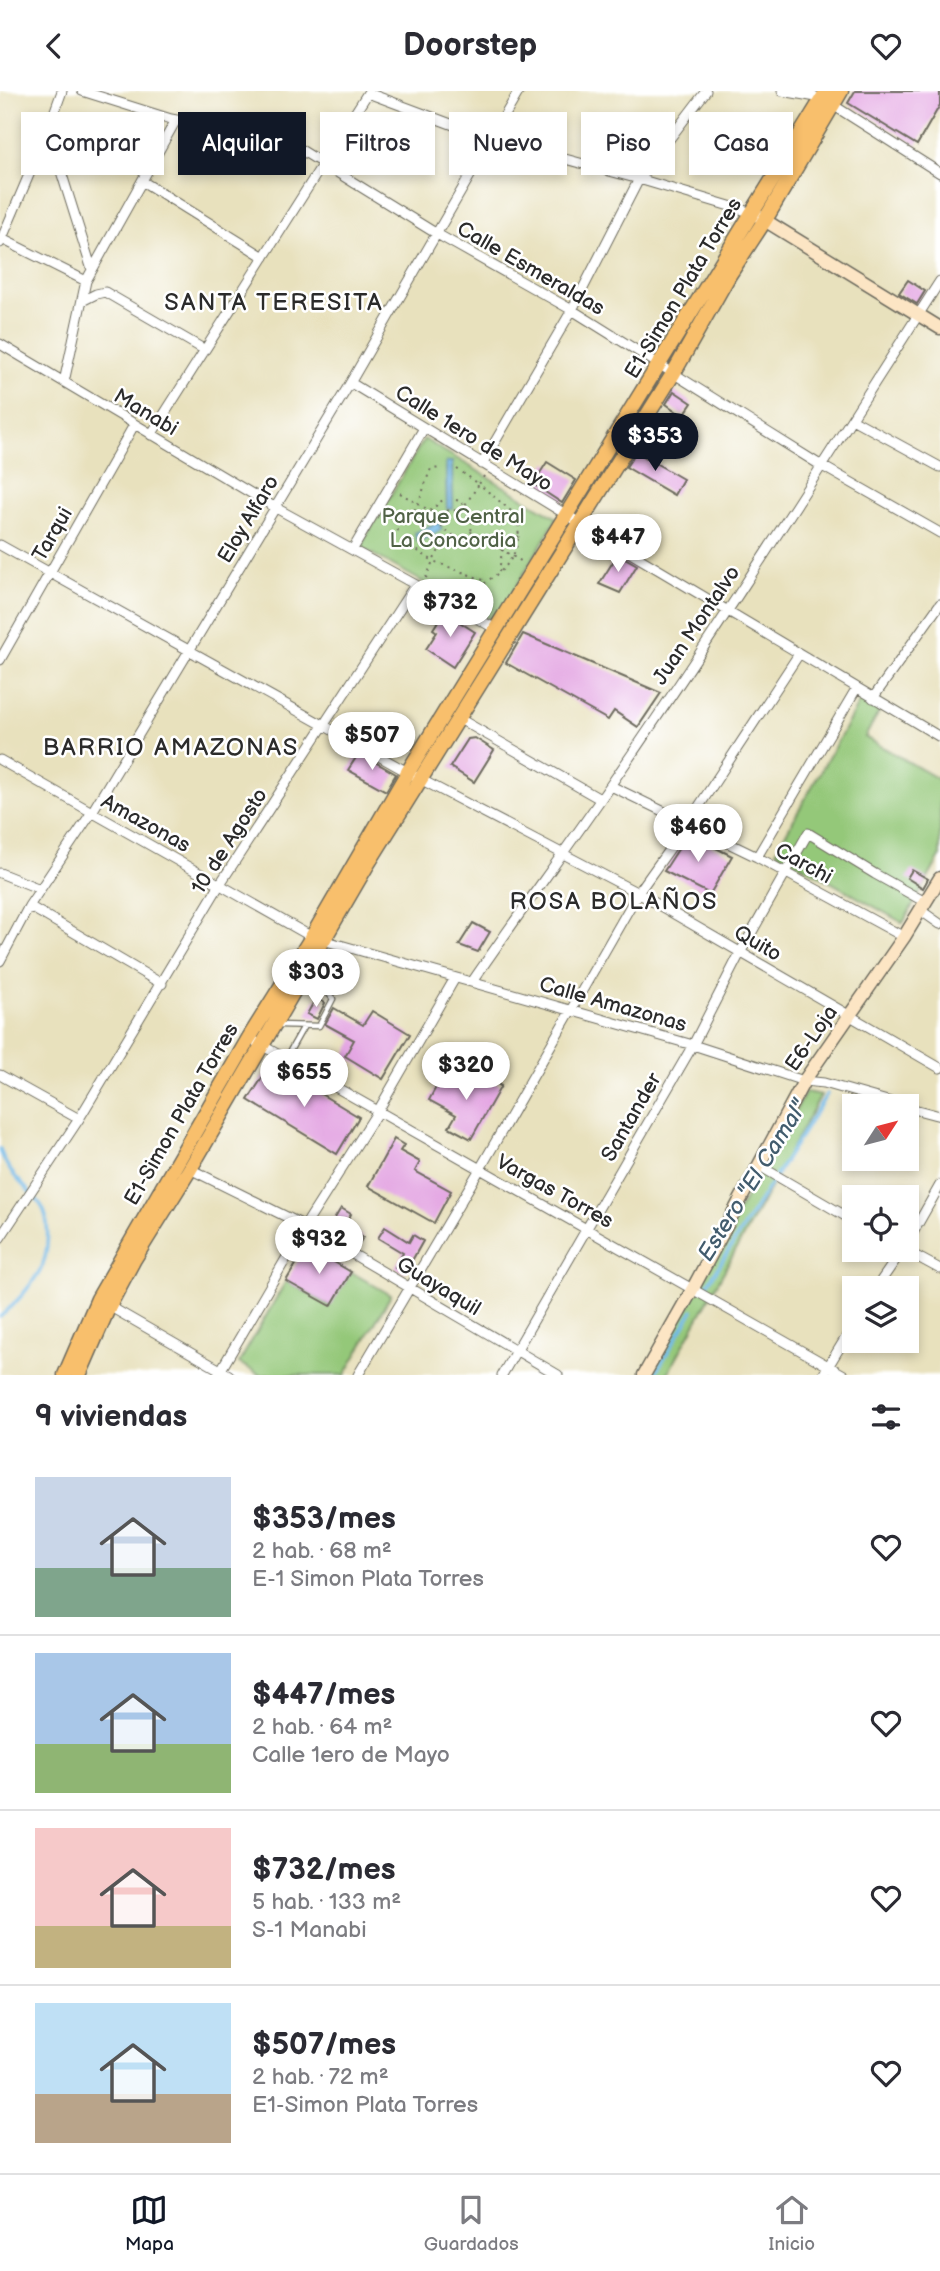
<!DOCTYPE html>
<html lang="es">
<meta charset="utf-8">
<style>
body{margin:0;font-family:"Balsamiq Sans",sans-serif;background:#f7f7f7;color:#2b2b33;height:100vh;display:flex;flex-direction:column;font-size:26px;white-space:nowrap}
*{box-sizing:border-box;margin:0}
p{font-size:23px;color:#7c7c81}
.icon{flex:none;width:38px;height:38px;fill:none;stroke:currentColor;stroke-width:2;stroke-linecap:round;stroke-linejoin:round}
.map{position:relative;height:1284px;overflow:hidden}
.details{display:flex;flex-direction:column;background:#fff;flex:1}
.details>*{flex:none}
.hud{position:absolute;left:21px;top:21px;width:900px;height:63px;display:flex;gap:14px}
.needle{width:46px;rotate:54deg}
.fabs{position:absolute;left:842px;top:1003px;display:grid;gap:14px}
.fabs a{display:grid;place-items:center;width:77px;height:77px;border-radius:0px;background:#fff;box-shadow:0 4px 10px #0003;font-size:35px}
.price{position:absolute;translate:-50% -60px;padding:0 16px;border-radius:24px;background:#fff;color:#222;font-size:23px;line-height:46px;filter:drop-shadow(0 2px 4px #0008)}
.price::after{content:'';position:absolute;left:50%;top:42px;width:21px;height:16px;margin-left:-10px;background:inherit;clip-path:polygon(0 0,100% 0,50% 100%)}
.price.selected{background:#111827;color:#fff}
ul{padding:0;list-style:none}
li{display:flex;align-items:center;gap:21px;height:175px;padding:0 35px}
li+li{border-top:2px solid #e1e1e2}
li span{display:grid;place-items:center;flex:none;width:196px;height:140px;border-radius:0px;color:#555}
li>.icon{margin-inline-start:auto}
span .icon{width:84px;height:84px;fill:#fffc;stroke-width:1}
li b{font-size:30px}
h2{display:flex;justify-content:space-between;align-items:center;height:84px;padding:0 35px;font-size:30px}
.chip{padding:0 24px;border-radius:0px;background:#fff;box-shadow:0 4px 10px #0003;font-size:24px;line-height:63px}
.chip.selected{background:#111827;color:#fff}
header{display:flex;justify-content:space-between;align-items:center;height:91px;padding:0 35px;background:#fff;font-size:32px;font-weight:700}
.tab-bar{display:flex;justify-content:space-around;align-items:center;height:98px;border-top:2px solid #e1e1e2;background:#fff;font-size:19px;color:#7c7c81}
.tab-bar a{display:grid;justify-items:center;gap:4px}
.tab-bar .selected{color:#111827}
.map>svg:first-child{display:block}
</style>
<header><svg class="icon" aria-label="back" viewBox="0 0 24 24"><path d="M15 5l-7 7 7 7"/></svg>Doorstep<svg class="icon" aria-label="heart" viewBox="0 0 24 24"><path d="M12 20l-8-8c-3-5 5-10 8-4 3-6 11-1 8 4z"/></svg></header>
<div class="map">
<svg width="940" height="1284" viewBox="0 0 940 1284">
<rect width="100%" height="100%" fill="#fff"/>
<filter id="ink" filterUnits="userSpaceOnUse"><feTurbulence type="fractalNoise" baseFrequency=".0143" numOctaves="2"/><feDisplacementMap in="SourceGraphic" scale="14" xChannelSelector="R" yChannelSelector="G"/><feConvolveMatrix kernelMatrix="1 2 1 2 8 2 1 2 1" color-interpolation-filters="sRGB"/></filter>
<filter id="wash" filterUnits="userSpaceOnUse"><feTurbulence type="fractalNoise" baseFrequency=".00686" numOctaves="4" result="noise"/><feDisplacementMap in="SourceGraphic" scale="28" xChannelSelector="R" yChannelSelector="G"/><feGaussianBlur stdDeviation="1.57" result="paint"/><feColorMatrix in="noise" values="0 0 0 0 0 0 0 0 0 0 0 0 0 0 0 0 0 1.4 0 .05"/><feComposite in="paint" operator="in"/></filter>
<g filter="url(#wash)">
<rect width="100%" height="100%" fill="#e8e1bd"/>
<path fill="#94c879" stroke="#607a52" stroke-width="2" d="M 424,348 L 557,427 L 495,531 L 360,456 Z
M 861,608 L 880,619 L 865,646 L 940,689 L 940,766 L 903,832 L 776,760 Z
M 806,1001 L 821,1004 L 667,1284 L 644,1284 Z
M 351,1181 L 391,1204 L 345,1284 L 260,1284 L 239,1272 L 286,1190 L 330,1215 Z"/>
<path fill="#6eb8e7" stroke="#4c7289" stroke-width="2" d="M 446,371 L 452,371 L 453,418 L 447,418 Z
M 438,431 L 442,438 L 429,446 L 417,450 L 415,442 Z"/>
<g fill="none" stroke-linecap="round" stroke-linejoin="round">
<path stroke="#6eb8e7" stroke-width="3.5" d="M 0,1058 C 8,1085 25,1093 41,1114 C 51,1128 49,1166 39,1181 C 29,1198 15,1213 0,1226
M 707,1194 L 827,1003
M 654,1284 L 693,1219"/>
</g>
<g id="blocks">
<path fill="#e4a7e3" d="M 855,0 L 940,0 L 940,14 L 917,54 L 848,12 Z
M 908,189 L 925,200 L 917,213 L 899,202 Z
M 674,300 L 692,312 L 683,325 L 666,313 Z
M 636,361 L 683,388 L 674,404 L 626,376 Z
M 547,371 L 576,389 L 562,412 L 533,393 Z
M 618,463 L 637,474 L 620,502 L 599,493 Z
M 444,521 L 475,541 L 453,576 L 426,558 L 437,541 L 433,538 Z
M 523,543 L 661,602 L 638,636 L 614,620 L 608,629 L 506,572 Z
M 475,647 L 494,659 L 474,691 L 450,676 L 468,648 Z
M 359,662 L 396,683 L 386,700 L 348,679 Z
M 688,743 L 732,765 L 710,803 L 664,780 Z
M 912,779 L 928,788 L 923,797 L 907,787 Z
M 473,832 L 490,841 L 478,861 L 459,854 Z
M 316,907 L 325,912 L 317,928 L 307,923 Z
M 334,917 L 363,934 L 372,920 L 410,943 L 383,988 L 345,965 L 354,949 L 325,933 Z
M 271,973 L 359,1026 L 337,1063 L 248,1009 Z
M 477,982 L 501,995 L 471,1048 L 449,1036 L 456,1024 L 429,1009 L 442,985 L 467,999 Z
M 394,1048 L 404,1054 L 400,1060 L 420,1071 L 415,1080 L 451,1100 L 434,1132 L 368,1095 Z
M 341,1117 L 351,1123 L 344,1135 L 363,1146 L 357,1156 L 329,1137 Z
M 385,1136 L 409,1151 L 413,1144 L 423,1150 L 405,1182 L 395,1176 L 403,1162 L 378,1147 Z
M 307,1155 L 351,1181 L 331,1215 L 286,1190 Z"/>
</g>
</g>
<g filter="url(#ink)">
<use href="#blocks" fill-opacity="0" stroke="#6d6b5e" stroke-width="2"/>
<g fill="none" stroke-linecap="round" stroke-linejoin="round">
<defs>
<path id="service" d="M 320,893 L 344,855
M 279,934 L 319,935 L 333,908 L 310,879
M 286,967 L 304,935"/>
<path id="minor" d="M 82,0 L 171,28 L 265,45 L 293,54 L 437,143 L 572,219 L 817,372 L 940,442
M 782,0 L 822,7 L 940,82
M 368,2 L 491,48 L 639,88 L 753,122
M 48,39 L 92,179
M 142,90 L 264,166
M 2,148 L 86,190
M 0,152 L 48,39 L 62,0
M 82,210 L 96,203 L 105,201 L 205,259
M 0,253 L 276,417 L 496,538
M 64,291 L 86,190 L 176,29
M 351,292 L 580,432 L 940,646
M 852,328 L 940,376
M 151,344 L 369,0
M 482,373 L 572,219 L 639,88 L 706,0
M 0,454 L 420,688 L 638,802 L 940,977
M 353,458 L 424,337
M 0,569 L 134,334
M 873,607 L 940,513
M 458,627 L 600,708
M 0,669 L 312,846 L 693,954 L 804,990 L 824,992 L 905,1015
M 611,695 L 757,766 L 904,846
M 757,766 L 856,598
M 0,782 L 40,798
M 29,815 L 162,893
M 920,819 L 940,833
M 0,870 L 29,815 L 92,721 L 349,294 L 519,0
M 472,891 C 518,824 566,759 612,692 C 726,527 832,358 940,190
M 249,947 L 844,1284
M 0,984 L 79,1028
M 906,1016 L 940,1025
M 758,1074 L 854,1130
M 190,1078 L 305,1135 L 558,1284
M 0,1147 L 79,1028 L 220,793 L 415,494
M 906,1154 L 940,1094
M 903,1158 L 940,1178
M 876,1197 L 903,1158
M 109,1215 L 229,1284
M 218,1284 L 305,1135 L 378,1020 L 455,887
M 358,1284 L 480,1078 L 638,802 L 688,732 L 799,563
M 502,1284 L 693,954 L 740,862 L 808,742 L 875,783 L 925,811
M 823,1284 L 854,1233"/>
<path id="secondary" d="M 753,122 L 940,237
M 644,1284 L 692,1199 L 804,990 L 904,846 L 940,787"/>
<path id="trunk" d="M 65,1284 L 98,1208 L 249,947 L 312,846 L 408,681 L 827,0
M 79,1284 L 109,1215 L 134,1168 L 190,1078 L 367,774 L 673,283 L 729,184 L 765,129 L 841,0"/>
</defs>
<use href="#service" stroke="#6d6b5e" stroke-width="7"/>
<use href="#minor" stroke="#6d6b5e" stroke-width="11"/>
<use href="#secondary" stroke="#6d6b5e" stroke-width="15"/>
<use href="#trunk" stroke="#6d6b5e" stroke-width="17"/>
<path stroke="#6d6b5e" stroke-width="2" stroke-dasharray="2 5" stroke-linecap="butt" d="M 457,378 L 479,393 L 465,414
M 484,385 L 479,393 L 516,424
M 400,402 L 430,420 L 445,407
M 456,409 C 469,413 474,427 471,440
M 428,436 L 427,428 L 430,420 L 439,426
M 392,443 L 397,442 L 400,432 C 421,422 422,396 431,378 L 442,377
M 433,445 L 442,452
M 460,448 L 444,439 L 439,430 C 444,412 461,420 472,428
M 397,458 L 415,458 L 433,470 L 443,452 L 455,452 L 471,441 L 521,470
M 499,481 L 502,460 L 519,445
M 426,487 L 433,470 L 486,490
M 480,498 C 486,489 493,487 501,480 C 518,464 520,447 518,425 L 525,421"/>
<use href="#service" stroke="#fff" stroke-width="4.5"/>
<use href="#minor" stroke="#fff" stroke-width="9"/>
<use href="#secondary" stroke="#fce5c4" stroke-width="12"/>
<use href="#trunk" stroke="#f8bf6c" stroke-width="14"/>
</g>
</g>
<g text-anchor="middle" stroke-width="5" stroke-linejoin="round" paint-order="stroke">
<g font-size="21" fill="#2b2b2b" stroke="#fff">
<text transform="translate(531 177) rotate(30)" y="7">Calle Esmeraldas</text>
<text transform="translate(683 197) rotate(-59)" y="7">E1-Simon Plata Torres</text>
<text transform="translate(146 321) rotate(31)" y="7">Manabi</text>
<text transform="translate(474 347) rotate(32)" y="7">Calle 1ero de Mayo</text>
<text transform="translate(248 428) rotate(-59)" y="7">Eloy Alfaro</text>
<text transform="translate(52 443) rotate(-60)" y="7">Tarqui</text>
<text transform="translate(696 534) rotate(-56)" y="7">Juan Montalvo</text>
<text transform="translate(146 732) rotate(29)" y="7">Amazonas</text>
<text transform="translate(229 750) rotate(-57)" y="7">10 de Agosto</text>
<text transform="translate(804 772) rotate(29)" y="7">Carchi</text>
<text transform="translate(758 852) rotate(30)" y="7">Quito</text>
<text transform="translate(613 913) rotate(16)" y="7">Calle Amazonas</text>
<text transform="translate(811 947) rotate(-55)" y="7">E6-Loja</text>
<text transform="translate(181 1023) rotate(-60)" y="7">E1-Simon Plata Torres</text>
<text transform="translate(631 1026) rotate(-60)" y="7">Santander</text>
<text transform="translate(555 1100) rotate(29)" y="7">Vargas Torres</text>
<text transform="translate(439 1195) rotate(31)" y="7">Guayaquil</text>
</g>
<g font-size="21" fill="#506246" stroke="#fff">
<text x="453" y="432">Parque Central<tspan x="453" dy="24">La Concordia</tspan></text>
</g>
<g font-size="23" font-style="italic" fill="#425c6d" stroke="#fff">
<text transform="translate(752 1089) rotate(-58)" y="8">Estero "El Camal"</text>
</g>
<g font-size="24" letter-spacing="2" fill="#2b2b2b" stroke="#fff">
<text x="274" y="219">SANTA TERESITA</text>
<text x="171" y="664">BARRIO AMAZONAS</text>
<text x="614" y="818">ROSA BOLAÑOS</text>
</g>
</g>
</svg>
<div class="fabs">
<a><svg class="needle" viewBox="-14 -14 28 28"><path d="M0-13l5 13h-10z" fill="#e53935"/><path d="M0 13l5-13h-10z" fill="#7c7c81"/></svg></a>
<a><svg class="icon" aria-label="locate" viewBox="0 0 24 24"><circle cx="12" cy="12" r="6"/><path d="M12 2v4M12 18v4M2 12h4M18 12h4"/></svg></a>
<a><svg class="icon" aria-label="layers" viewBox="0 0 24 24"><path d="M12 4l9 5-9 5-9-5zM3 14l9 5 9-5"/></svg></a>
</div>
<b class="price selected" style="left:655px;top:382px">$353</b>
<b class="price" style="left:618px;top:483px">$447</b>
<b class="price" style="left:450px;top:548px">$732</b>
<b class="price" style="left:372px;top:681px">$507</b>
<b class="price" style="left:698px;top:773px">$460</b>
<b class="price" style="left:316px;top:918px">$303</b>
<b class="price" style="left:466px;top:1011px">$320</b>
<b class="price" style="left:304px;top:1018px">$655</b>
<b class="price" style="left:319px;top:1185px">$932</b>
<div class="hud">
<a class="chip">Comprar</a>
<a class="chip selected">Alquilar</a>
<a class="chip">Filtros</a>
<a class="chip">Nuevo</a>
<a class="chip">Piso</a>
<a class="chip">Casa</a>
</div>
</div>
<section class="details">
<h2>9 viviendas<svg class="icon" aria-label="filters" viewBox="0 0 24 24"><path d="M4 7h16M4 17h16"/><circle cx="9" cy="7" r="2"/><circle cx="15" cy="17" r="2"/></svg></h2>
<ul>
<li><span style="background:linear-gradient(#c9d6e8 65%,#7fa58c 0)"><svg class="icon" aria-label="home" viewBox="0 0 24 24"><path d="M3 11l9-7 9 7M6 9v11h12V9"/></svg></span><div><b>$353/mes</b><p>2 hab. · 68 m²</p><p>E-1 Simon Plata Torres</p></div><svg class="icon" aria-label="heart" viewBox="0 0 24 24"><path d="M12 20l-8-8c-3-5 5-10 8-4 3-6 11-1 8 4z"/></svg></li>
<li><span style="background:linear-gradient(#a9c7e8 65%,#8fb573 0)"><svg class="icon" aria-label="home" viewBox="0 0 24 24"><path d="M3 11l9-7 9 7M6 9v11h12V9"/></svg></span><div><b>$447/mes</b><p>2 hab. · 64 m²</p><p>Calle 1ero de Mayo</p></div><svg class="icon" aria-label="heart" viewBox="0 0 24 24"><path d="M12 20l-8-8c-3-5 5-10 8-4 3-6 11-1 8 4z"/></svg></li>
<li><span style="background:linear-gradient(#f6c9c9 70%,#c2b280 0)"><svg class="icon" aria-label="home" viewBox="0 0 24 24"><path d="M3 11l9-7 9 7M6 9v11h12V9"/></svg></span><div><b>$732/mes</b><p>5 hab. · 133 m²</p><p>S-1 Manabi</p></div><svg class="icon" aria-label="heart" viewBox="0 0 24 24"><path d="M12 20l-8-8c-3-5 5-10 8-4 3-6 11-1 8 4z"/></svg></li>
<li><span style="background:linear-gradient(#bfe0f5 65%,#b9a48a 0)"><svg class="icon" aria-label="home" viewBox="0 0 24 24"><path d="M3 11l9-7 9 7M6 9v11h12V9"/></svg></span><div><b>$507/mes</b><p>2 hab. · 72 m²</p><p>E1-Simon Plata Torres</p></div><svg class="icon" aria-label="heart" viewBox="0 0 24 24"><path d="M12 20l-8-8c-3-5 5-10 8-4 3-6 11-1 8 4z"/></svg></li>
</ul>
</section>
<nav class="tab-bar">
<a class="selected"><svg class="icon" aria-label="map" viewBox="0 0 24 24"><path d="M3 6l6-2 6 2 6-2v14l-6 2-6-2-6 2zM9 4v14M15 6v14"/></svg>Mapa</a>
<a><svg class="icon" aria-label="saved" viewBox="0 0 24 24"><path d="M7 4h10v16l-5-4-5 4z"/></svg>Guardados</a>
<a><svg class="icon" aria-label="home" viewBox="0 0 24 24"><path d="M3 11l9-7 9 7M6 9v11h12V9"/></svg>Inicio</a>
</nav>
